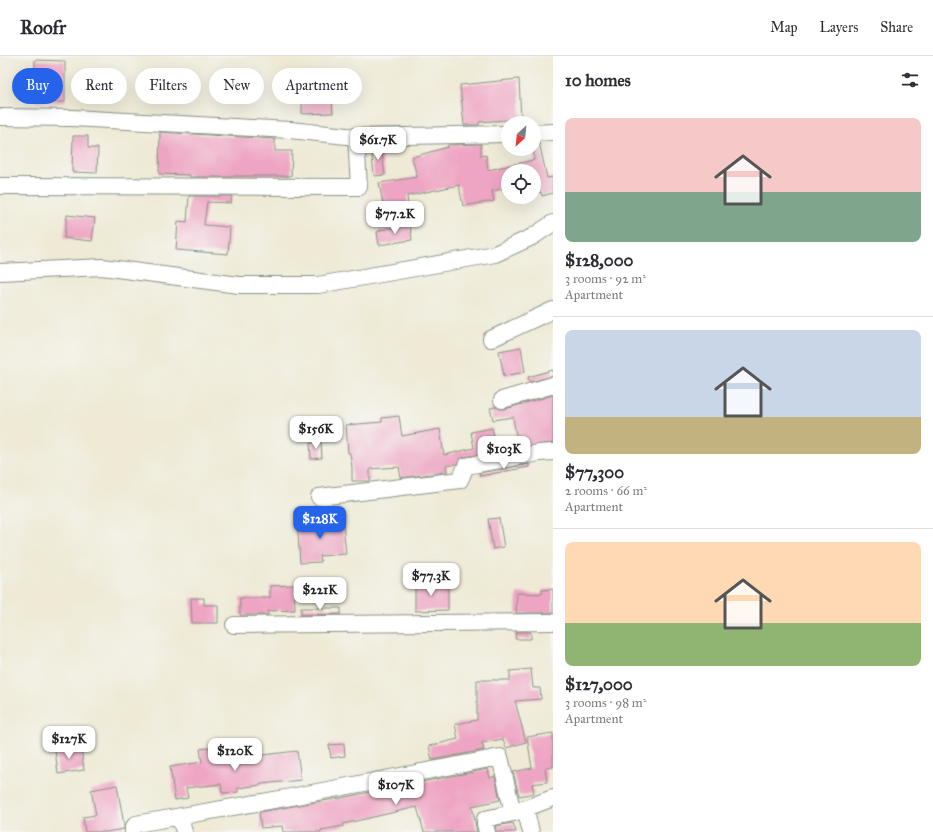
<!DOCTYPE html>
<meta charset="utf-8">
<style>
body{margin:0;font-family:"IM FELL Great Primer",serif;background:#f2f2f3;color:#2b2b33;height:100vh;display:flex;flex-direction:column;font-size:15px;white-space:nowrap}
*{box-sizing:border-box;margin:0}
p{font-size:13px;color:#7c7c81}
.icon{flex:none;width:22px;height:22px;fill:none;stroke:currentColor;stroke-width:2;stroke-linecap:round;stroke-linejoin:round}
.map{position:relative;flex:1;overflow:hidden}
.sheet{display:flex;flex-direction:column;background:#fff;width:380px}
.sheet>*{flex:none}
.banner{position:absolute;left:12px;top:12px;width:380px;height:36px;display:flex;gap:8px}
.needle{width:26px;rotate:207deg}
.tools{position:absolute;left:501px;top:60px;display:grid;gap:8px}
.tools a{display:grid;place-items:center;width:40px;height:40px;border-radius:50%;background:#fff;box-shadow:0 4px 16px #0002;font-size:20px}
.price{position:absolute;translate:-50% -34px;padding:0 9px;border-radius:8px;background:#fff;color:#222;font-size:13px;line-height:26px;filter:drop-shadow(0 1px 2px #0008)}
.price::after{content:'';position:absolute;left:50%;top:24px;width:12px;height:9px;margin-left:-6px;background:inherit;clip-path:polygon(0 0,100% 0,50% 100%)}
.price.on{background:#2563eb;color:#fff}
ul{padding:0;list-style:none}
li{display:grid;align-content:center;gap:8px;height:212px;padding:0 12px}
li+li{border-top:1px solid #e1e1e2}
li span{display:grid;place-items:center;height:124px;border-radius:8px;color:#555}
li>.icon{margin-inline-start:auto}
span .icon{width:72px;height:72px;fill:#fffc;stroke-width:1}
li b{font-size:17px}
h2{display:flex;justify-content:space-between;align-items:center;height:48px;padding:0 12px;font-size:17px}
.tag{padding:0 14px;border-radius:18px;background:#fff;box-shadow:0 4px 16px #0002;font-size:14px;line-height:36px}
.tag.on{background:#2563eb;color:#fff}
header{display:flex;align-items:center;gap:24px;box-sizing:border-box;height:56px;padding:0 20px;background:#fff;border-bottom:1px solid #e1e1e2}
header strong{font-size:19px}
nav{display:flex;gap:22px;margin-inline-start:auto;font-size:14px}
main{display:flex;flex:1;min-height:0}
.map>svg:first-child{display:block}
</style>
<header>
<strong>Roofr</strong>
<nav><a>Map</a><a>Layers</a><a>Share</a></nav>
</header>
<main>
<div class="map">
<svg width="553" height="776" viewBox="0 0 553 776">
<rect width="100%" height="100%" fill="#f6f6f2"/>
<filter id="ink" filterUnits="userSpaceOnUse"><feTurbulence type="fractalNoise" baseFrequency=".025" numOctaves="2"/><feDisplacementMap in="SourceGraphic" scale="8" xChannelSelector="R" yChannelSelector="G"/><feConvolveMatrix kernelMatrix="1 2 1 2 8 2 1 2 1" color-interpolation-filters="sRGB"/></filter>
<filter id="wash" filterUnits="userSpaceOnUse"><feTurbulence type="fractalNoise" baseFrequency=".012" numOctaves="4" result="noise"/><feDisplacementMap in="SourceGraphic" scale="16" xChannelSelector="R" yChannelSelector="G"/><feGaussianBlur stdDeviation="0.9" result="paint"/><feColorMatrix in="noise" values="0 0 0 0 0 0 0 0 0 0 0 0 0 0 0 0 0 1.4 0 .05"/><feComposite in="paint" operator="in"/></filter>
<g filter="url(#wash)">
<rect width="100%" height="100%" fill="#eeead6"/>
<g id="blocks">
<path fill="#eea4c3" d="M 35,4 L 65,5 L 65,46 L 35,46 Z
M 519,23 L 521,63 L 479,66 L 479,69 L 464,69 L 460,29 Z
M 332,45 L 333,57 L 302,58 L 302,46 Z
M 160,76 L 275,83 L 275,95 L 292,95 L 291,120 L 232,120 L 232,121 L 190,121 L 190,119 L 159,118 Z
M 73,80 L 88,80 L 88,92 L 98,92 L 97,117 L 72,116 Z
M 539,86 L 547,122 L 553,121 L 553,137 L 542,140 L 541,136 L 536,137 L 534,126 L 534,115 L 508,115 L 508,132 L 492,135 L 494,145 L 463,150 L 459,129 L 407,140 L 408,149 L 384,153 L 379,127 L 417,121 L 412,101 L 448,91 L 448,89 L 481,88 L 481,100 L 486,99 L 488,114 L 534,104 L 534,87 Z
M 371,90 L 381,90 L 385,119 L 374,120 Z
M 189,140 L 232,140 L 231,147 L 207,146 L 204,169 L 230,171 L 228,198 L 176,194 L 178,165 L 187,166 Z
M 67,159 L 95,162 L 92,185 L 64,182 Z
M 410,169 L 412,184 L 379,189 L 377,176 L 380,175 L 380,174 Z
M 521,291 L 525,316 L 504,320 L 499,295 Z
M 553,314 L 553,320 L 530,326 L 528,321 Z
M 553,339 L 553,387 L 518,391 L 513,361 L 493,364 L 490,352 L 496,351 L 500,353 L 505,353 Z
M 399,360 L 402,380 L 440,373 L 444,399 L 474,392 L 471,376 L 492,372 L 497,395 L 464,401 L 460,403 L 457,408 L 446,410 L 447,416 L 401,422 L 399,411 L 370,413 L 370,425 L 352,425 L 352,412 L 350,397 L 348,397 L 346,369 L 382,366 L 382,362 Z
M 321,386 L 322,402 L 311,403 L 310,387 Z
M 529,408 L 529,411 L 480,420 L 479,417 Z
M 499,462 L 504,491 L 493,493 L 488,463 Z
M 318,463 L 319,470 L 343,467 L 346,498 L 320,500 L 321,506 L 300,507 L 297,464 Z
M 415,527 L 448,527 L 448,554 L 415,555 Z
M 294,529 L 295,554 L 268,555 L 268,559 L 240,559 L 240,542 L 270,542 L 270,530 Z
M 553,533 L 553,557 L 516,557 L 517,537 L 542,538 L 542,534 Z
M 191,542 L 204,542 L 204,549 L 218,549 L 218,567 L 192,567 Z
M 301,552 L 341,552 L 341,558 L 301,559 Z
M 516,576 L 531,576 L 531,583 L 515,583 Z
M 531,613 L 533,632 L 540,632 L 541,643 L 515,645 L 526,686 L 506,692 L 503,683 L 482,687 L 484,694 L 432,704 L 429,690 L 458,683 L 455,668 L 477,664 L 477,624 L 510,624 L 510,615 Z
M 553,677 L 553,711 L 545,712 L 547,726 L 532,728 L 534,737 L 519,740 L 513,716 L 532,712 L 527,681 Z
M 344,688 L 345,700 L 331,702 L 329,689 Z
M 81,691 L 84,714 L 58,718 L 55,694 Z
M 216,691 L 217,703 L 229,703 L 297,695 L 301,724 L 261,728 L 261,729 L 238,732 L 238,736 L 222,737 L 221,728 L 186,732 L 188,742 L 175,744 L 170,711 L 202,706 L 200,693 Z
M 488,713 L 490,722 L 495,720 L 500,744 L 472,750 L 477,776 L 424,776 L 417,751 L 343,768 L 344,770 L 321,774 L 321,776 L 283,776 L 282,770 L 261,772 L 259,756 L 340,742 Z
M 117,729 L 124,769 L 124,773 L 106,776 L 85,776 L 83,761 L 96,759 L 91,734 Z
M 513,767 L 516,776 L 496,776 L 495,770 Z"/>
</g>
</g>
<g filter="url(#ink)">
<use href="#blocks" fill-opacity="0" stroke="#869485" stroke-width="1"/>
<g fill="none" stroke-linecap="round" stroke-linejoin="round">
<defs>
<path id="minor" d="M 0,61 L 73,62 L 290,74 L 356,81 L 508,78
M 534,77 L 553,76
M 0,130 L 359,131 L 356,81
M 0,216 L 102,211 L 239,229 L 318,229 L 495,198 L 532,181 L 553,167
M 491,283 L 553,254
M 502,344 L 553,329
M 319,441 L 460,424 L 466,410 L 539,397 L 553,396
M 234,569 L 553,566
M 525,752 L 531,776
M 180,761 L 184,776
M 133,776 L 133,772 L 136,768 L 291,741 L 500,701 L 513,757
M 487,776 L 485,768 L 485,763 L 513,757 L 553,742"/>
</defs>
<use href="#minor" stroke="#869485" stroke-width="18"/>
<use href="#minor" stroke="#fff" stroke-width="16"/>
</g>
</g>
</svg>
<div class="tools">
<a><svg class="needle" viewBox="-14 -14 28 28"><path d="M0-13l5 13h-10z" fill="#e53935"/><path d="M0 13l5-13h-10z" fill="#7c7c81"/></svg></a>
<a><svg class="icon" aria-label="locate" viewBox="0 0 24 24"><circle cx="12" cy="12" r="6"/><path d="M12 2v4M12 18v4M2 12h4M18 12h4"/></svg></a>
</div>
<b class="price" style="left:378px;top:105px">$61.7K</b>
<b class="price" style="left:395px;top:179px">$77.2K</b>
<b class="price" style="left:316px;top:394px">$156K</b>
<b class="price" style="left:504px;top:414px">$103K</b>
<b class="price on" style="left:320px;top:484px">$128K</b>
<b class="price" style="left:431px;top:541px">$77.3K</b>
<b class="price" style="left:320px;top:555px">$221K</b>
<b class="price" style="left:69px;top:704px">$127K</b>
<b class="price" style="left:235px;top:716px">$120K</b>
<b class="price" style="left:396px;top:750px">$107K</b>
<div class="banner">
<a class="tag on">Buy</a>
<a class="tag">Rent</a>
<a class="tag">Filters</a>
<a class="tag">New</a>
<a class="tag">Apartment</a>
</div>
</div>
<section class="sheet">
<h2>10 homes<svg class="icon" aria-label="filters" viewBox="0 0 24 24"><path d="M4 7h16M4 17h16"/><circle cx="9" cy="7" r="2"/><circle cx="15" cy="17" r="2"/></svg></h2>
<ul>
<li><span style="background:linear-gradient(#f6c9c9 60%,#7fa58c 0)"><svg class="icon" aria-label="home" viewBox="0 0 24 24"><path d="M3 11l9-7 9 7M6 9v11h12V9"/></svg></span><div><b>$128,000</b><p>3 rooms · 92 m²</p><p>Apartment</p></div></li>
<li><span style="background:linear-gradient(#c9d6e8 70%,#c2b280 0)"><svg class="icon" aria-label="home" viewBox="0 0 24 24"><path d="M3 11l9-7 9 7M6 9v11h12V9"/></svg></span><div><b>$77,300</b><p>2 rooms · 66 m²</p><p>Apartment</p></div></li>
<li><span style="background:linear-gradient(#ffd9b3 65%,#8fb573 0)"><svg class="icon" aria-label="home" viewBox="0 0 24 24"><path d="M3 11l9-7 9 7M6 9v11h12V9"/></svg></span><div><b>$127,000</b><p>3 rooms · 98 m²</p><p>Apartment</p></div></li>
</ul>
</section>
</main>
